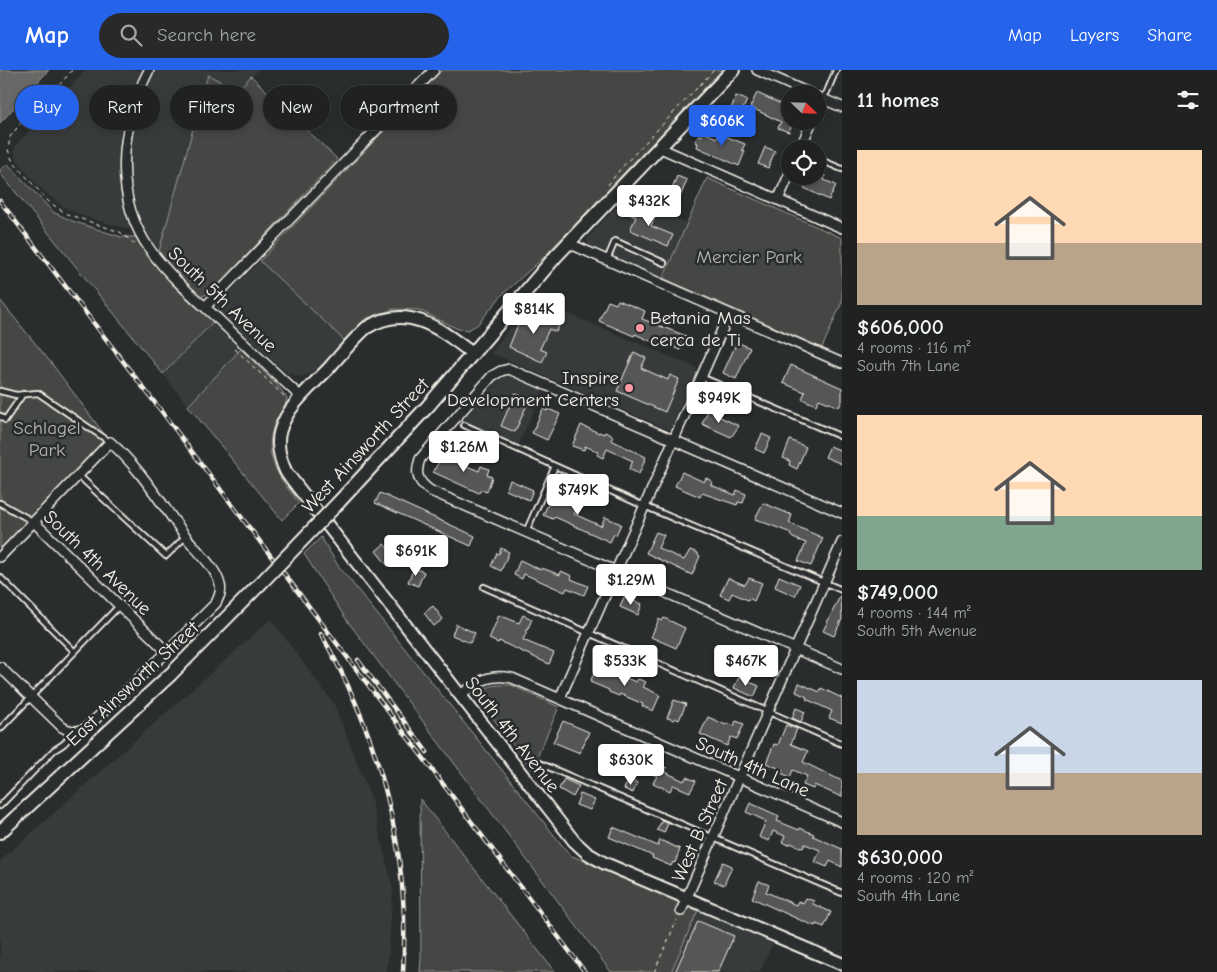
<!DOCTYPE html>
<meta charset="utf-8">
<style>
body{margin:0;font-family:"Comic Neue",sans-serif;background:#282a2a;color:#f1f3f6;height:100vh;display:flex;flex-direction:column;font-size:19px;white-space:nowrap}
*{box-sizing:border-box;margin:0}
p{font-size:16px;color:#a2a4a5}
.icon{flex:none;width:28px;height:28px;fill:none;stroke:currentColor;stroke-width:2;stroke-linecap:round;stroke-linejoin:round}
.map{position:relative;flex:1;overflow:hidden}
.drawer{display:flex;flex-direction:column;background:#202222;width:375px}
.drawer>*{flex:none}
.guide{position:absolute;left:15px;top:15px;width:475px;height:45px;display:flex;gap:10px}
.needle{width:32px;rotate:113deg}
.controls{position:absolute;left:781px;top:15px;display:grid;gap:10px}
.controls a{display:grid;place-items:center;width:45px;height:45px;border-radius:50%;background:#202222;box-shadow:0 2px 8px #0003,0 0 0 1px #3d3f40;font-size:25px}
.price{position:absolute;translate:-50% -42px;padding:0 11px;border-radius:5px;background:#fff;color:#222;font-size:16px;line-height:32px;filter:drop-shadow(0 1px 2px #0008)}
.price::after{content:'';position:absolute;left:50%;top:30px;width:15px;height:11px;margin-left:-8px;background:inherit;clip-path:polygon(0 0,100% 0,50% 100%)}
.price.on{background:#2563eb;color:#fff}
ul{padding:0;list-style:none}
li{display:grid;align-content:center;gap:10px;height:265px;padding:0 15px}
li span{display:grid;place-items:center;height:155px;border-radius:0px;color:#555}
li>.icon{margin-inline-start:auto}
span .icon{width:90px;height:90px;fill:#fffc;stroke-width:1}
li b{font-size:21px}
h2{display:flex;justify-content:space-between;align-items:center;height:60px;padding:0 15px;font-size:21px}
.tag{padding:0 18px;border-radius:22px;background:#202222;box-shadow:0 2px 8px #0003,0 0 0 1px #3d3f40;font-size:18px;line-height:45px}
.tag.on{background:#2563eb;color:#fff}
header{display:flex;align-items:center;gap:30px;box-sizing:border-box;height:70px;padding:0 25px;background:#2563eb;color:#fff}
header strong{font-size:24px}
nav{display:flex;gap:28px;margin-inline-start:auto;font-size:18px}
.search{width:350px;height:45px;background:#282a2a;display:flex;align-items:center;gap:12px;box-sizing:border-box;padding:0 18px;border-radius:28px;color:#a2a4a5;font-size:19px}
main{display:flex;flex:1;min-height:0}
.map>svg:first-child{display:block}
</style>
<header>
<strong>Map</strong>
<div class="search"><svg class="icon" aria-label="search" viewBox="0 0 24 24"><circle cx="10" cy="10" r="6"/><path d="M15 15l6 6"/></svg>Search here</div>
<nav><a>Map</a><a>Layers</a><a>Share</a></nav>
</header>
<main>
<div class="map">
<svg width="842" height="902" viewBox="0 0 842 902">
<rect width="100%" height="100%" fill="#2a2d2e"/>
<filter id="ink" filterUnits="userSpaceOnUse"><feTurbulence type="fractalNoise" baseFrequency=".02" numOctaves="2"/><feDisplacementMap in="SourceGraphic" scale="10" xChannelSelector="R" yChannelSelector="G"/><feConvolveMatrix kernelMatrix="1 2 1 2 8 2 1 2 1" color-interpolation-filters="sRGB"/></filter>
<g filter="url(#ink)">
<path fill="#373a3a" d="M 86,0 L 144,0 L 132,17 L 121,59 L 119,94 L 122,128 L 133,160 L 85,147 L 62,136 L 38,116 L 16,89 L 14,80 L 16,75 Z
M 155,0 L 258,0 L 238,20 L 208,5 L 159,181 L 145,161 L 135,132 L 129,99 L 131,63 L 140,30 Z
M 626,126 L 687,153 L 663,208 L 590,176 L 587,172 L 588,167 Z
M 260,191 L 344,270 L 314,303 L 300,307 L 287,303 L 216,242 L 218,233 Z
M 531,228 L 697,298 L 670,360 L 491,283 Z
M 213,252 L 241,279 L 188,336 L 163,304 Z
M 509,306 L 543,321 L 517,378 L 460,354 L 500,308 Z
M 271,549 L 334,634 L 370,725 L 393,819 L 387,902 L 0,902 L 0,791 Z
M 698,840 L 773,873 L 760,902 L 671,902 Z"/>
<path fill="#444645" stroke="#9c9c96" d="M 442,0 L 722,0 L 544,187 L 502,225 L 477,255 L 468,260 L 458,259 L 419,240 L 394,239 L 365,249 L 344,270 L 260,191 Z
M 208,5 L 238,20 L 251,6 L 337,89 L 212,222 L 200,227 L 172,199 L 159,181 Z
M 8,94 L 53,142 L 72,151 L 121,167 L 137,167 L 150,189 L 161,202 L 213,252 L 163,304 L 0,103 L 0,100 Z
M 707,108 L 842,168 L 842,232 L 822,278 L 663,208 Z
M 0,230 L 52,294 L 110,372 L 0,487 Z
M 241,279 L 278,316 L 287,328 C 286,337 278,347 274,356 C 262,387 281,410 299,433 L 282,450 L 188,336 Z
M 321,467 L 337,494 L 570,785 L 698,840 L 671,902 L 611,902 L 346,549 L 304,484 Z
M 496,615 L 511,615 L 559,637 L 532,699 L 475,625 L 485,618 Z
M 420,729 L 555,902 L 420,902 L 421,889 Z"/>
<path fill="#676866" stroke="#9f9f9a" d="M 0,0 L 49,0 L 0,53 Z"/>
<path fill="#555756" stroke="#f4f1e8" d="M 757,23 L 790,38 L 790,51 L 793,51 L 789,62 L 778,58 L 781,52 L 750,37 Z
M 736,26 L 747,30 L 739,48 L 729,44 Z
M 721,59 L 727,62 L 725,66 L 745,74 L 742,80 L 745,81 L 739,96 L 697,77 L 698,73 L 695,72 L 698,65 L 702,66 L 703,62 L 717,68 Z
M 765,77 L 775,81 L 768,98 L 758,94 Z
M 818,103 L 825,106 L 824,110 L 836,115 L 829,130 L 804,118 L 809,106 L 818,106 Z
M 677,106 L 687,110 L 680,127 L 670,123 Z
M 635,136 L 656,145 L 651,156 L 673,165 L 668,176 L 630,160 L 636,147 L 631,145 Z
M 618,230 L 645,241 L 642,249 L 686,266 L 680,280 L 657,270 L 655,273 L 635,264 L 634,266 L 599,251 L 608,231 L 616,234 Z
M 540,234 L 547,237 L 544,244 L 561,251 L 556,262 L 549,259 L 540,279 L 547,282 L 542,292 L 509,277 L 519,252 L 529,257 Z
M 737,272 L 750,278 L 736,309 L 723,303 Z
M 634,282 L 646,288 L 641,298 L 668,310 L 670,305 L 679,309 L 665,342 L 617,321 Z
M 791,295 L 842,318 L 842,331 L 839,337 L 819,329 L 816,335 L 802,329 L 805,322 L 783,313 Z
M 515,323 L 529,330 L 515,362 L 501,356 Z
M 709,338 L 717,342 L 716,345 L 739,356 L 731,367 L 702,354 Z
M 543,339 L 547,341 L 548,339 L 560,344 L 547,370 L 532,363 Z
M 581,355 L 599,363 L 599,362 L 604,364 L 605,362 L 613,366 L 611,370 L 646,387 L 639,404 L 629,399 L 633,391 L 607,379 L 603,388 L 597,385 L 599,382 L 585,376 L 584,380 L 572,376 Z
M 762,364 L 771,368 L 764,383 L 755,379 Z
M 790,370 L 806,377 L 797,399 L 789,395 L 790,391 L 783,388 Z
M 830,376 L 842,381 L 842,394 L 825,387 Z
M 449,382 L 470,391 L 467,396 L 479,401 L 481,396 L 489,399 L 487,405 L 492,407 L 487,422 L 481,420 L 479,423 L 433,402 L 441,388 L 445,390 Z
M 682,402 L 704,412 L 706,408 L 712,411 L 711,415 L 735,425 L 737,420 L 746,424 L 743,433 L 738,432 L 737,435 L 702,423 L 700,427 L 675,416 Z
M 510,410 L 533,420 L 529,430 L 506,420 Z
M 552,418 L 580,432 L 574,444 L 601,456 L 605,447 L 621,454 L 616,465 L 614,464 L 610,472 L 555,447 L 553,449 L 543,445 L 551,428 L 548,427 Z
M 380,423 L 475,466 L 471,476 L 375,433 Z
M 763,433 L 792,445 L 789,453 L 823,468 L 811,496 L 798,491 L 806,473 L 793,468 L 790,465 L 791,463 L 755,449 Z
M 656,462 L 664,465 L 658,478 L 684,490 L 690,480 L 698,483 L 698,485 L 700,486 L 692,505 L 646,483 Z
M 384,474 L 397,489 L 388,496 L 376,481 Z
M 501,478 L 509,482 L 501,501 L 491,496 L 497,483 L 499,484 Z
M 520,490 L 541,500 L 542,498 L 560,505 L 561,501 L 572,506 L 571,509 L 588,516 L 584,525 L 567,518 L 565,522 L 524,504 L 522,509 L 514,505 Z
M 414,498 L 424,502 L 418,516 L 408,512 Z
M 779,506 L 800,515 L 795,526 L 775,517 Z
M 728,508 L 745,515 L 749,508 L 762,513 L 754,531 L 749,528 L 748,530 L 732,523 L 729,529 L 720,525 Z
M 841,524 L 842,549 L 834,566 L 823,561 Z
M 624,527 L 642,534 L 638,545 L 620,537 Z
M 433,536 L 443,549 L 434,556 L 424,543 Z
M 499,545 L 519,553 L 523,545 L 532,549 L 523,570 L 554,583 L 549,594 L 499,571 L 498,573 L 489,569 Z
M 664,548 L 685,558 L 676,578 L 651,567 L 659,549 L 662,551 Z
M 456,554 L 475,563 L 470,573 L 452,565 Z
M 720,575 L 741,585 L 744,578 L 765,587 L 765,589 L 771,592 L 766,603 L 728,586 L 724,595 L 715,591 L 716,589 L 714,588 Z
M 599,593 L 610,598 L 609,601 L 636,612 L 638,609 L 646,612 L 643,617 L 660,625 L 653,641 L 642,636 L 643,634 L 620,624 L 619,626 L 609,622 L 609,620 L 590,612 Z
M 739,607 L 759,616 L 754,627 L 734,618 Z
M 799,613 L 820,622 L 821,618 L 842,628 L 842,653 L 829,648 L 832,641 L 806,629 L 807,627 L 796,622 Z
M 674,630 L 686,634 L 679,650 L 675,648 L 674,650 L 667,648 Z
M 796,638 L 805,642 L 801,652 L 792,648 Z
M 708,647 L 726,655 L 727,653 L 734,656 L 736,651 L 744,654 L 737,669 L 731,667 L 727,676 L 700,664 Z
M 563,651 L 589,662 L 580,683 L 553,672 Z
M 786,655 L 797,659 L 791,674 L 808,681 L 803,692 L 842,711 L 842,727 L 814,715 L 813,719 L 803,715 L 807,706 L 793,700 L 790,707 L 781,703 L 783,700 L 766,693 L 774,674 L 778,675 Z
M 618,677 L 667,698 L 665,702 L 684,711 L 686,707 L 696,711 L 690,722 L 673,715 L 670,721 L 653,713 L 657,706 L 613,687 Z
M 564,709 L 579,716 L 573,727 L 559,719 Z
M 629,709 L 637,713 L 633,723 L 624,719 Z
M 580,724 L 595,730 L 590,740 L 576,735 Z
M 750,733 L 779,746 L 777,751 L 799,760 L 800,758 L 814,764 L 813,766 L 842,779 L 842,797 L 830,791 L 827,797 L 815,792 L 820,780 L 805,774 L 803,778 L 790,773 L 789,775 L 782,772 L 785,766 L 773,761 L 769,771 L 759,767 L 766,751 L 746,742 Z
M 662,750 L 668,753 L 664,763 L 657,760 Z
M 613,757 L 658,776 L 660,770 L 680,779 L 675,793 L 673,792 L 671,796 L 652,788 L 653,786 L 609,767 Z
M 723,792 L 732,796 L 724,815 L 714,811 Z
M 759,811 L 769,815 L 766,822 L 796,835 L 798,831 L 803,833 L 806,828 L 814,831 L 813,834 L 831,842 L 824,857 L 816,854 L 815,856 L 800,850 L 752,828 Z
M 698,851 L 734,866 L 718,902 L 675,902 Z"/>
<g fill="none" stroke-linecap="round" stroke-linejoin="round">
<defs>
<path id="lane" d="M 822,29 L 827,22 L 836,0
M 818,89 L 842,99
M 607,190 L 615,171 L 664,193
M 701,307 L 842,367
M 0,321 L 16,325 L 38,323 L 110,372
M 0,346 L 5,350 L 23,324
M 464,355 L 635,432 L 842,520
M 78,405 L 166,486 L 186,466
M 0,433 L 34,452
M 526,462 L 555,396
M 0,507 L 75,582
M 484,517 L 842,674
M 0,659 L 119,536
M 539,693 L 842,823
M 0,736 L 54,680 C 63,675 68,672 71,662"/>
<path id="street" d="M 149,0 C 120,56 112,128 151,181 C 170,207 194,227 218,249 C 245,275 273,301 301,327
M 757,0 L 811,24
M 818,27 L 842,37
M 818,39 L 822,29
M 658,77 L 842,158
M 800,79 L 812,51
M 778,130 L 790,103
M 568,173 L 842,293
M 205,237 L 434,0
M 842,443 L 509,299 L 501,301 L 492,306 L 420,389 C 415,403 417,412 431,421 L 842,599
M 34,452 L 167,582
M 0,487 L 110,372 C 142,400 161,434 187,468 C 197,481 217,499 220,515 C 222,521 219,527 216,533 L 167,582 L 85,659 C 75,662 71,662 62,657 L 0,597
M 460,625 C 479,612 488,603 512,608 L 842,752
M 560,628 L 729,244
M 681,841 L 842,472"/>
<path id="secondary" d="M 473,284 C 440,259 408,232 366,258 C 353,270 341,284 329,298 C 312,316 287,336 280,361 C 276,375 280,389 286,402 L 574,771 L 587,783 L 604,793 L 842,894"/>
<path id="primary" d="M 338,433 L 428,336 L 556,186 L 733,0
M 0,762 L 171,604 L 259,515"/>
</defs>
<use href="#lane" stroke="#f4f1e8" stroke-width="8"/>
<use href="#street" stroke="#f4f1e8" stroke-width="12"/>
<use href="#secondary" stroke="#f4f1e8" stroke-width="15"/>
<use href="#primary" stroke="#f4f1e8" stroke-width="16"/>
<path stroke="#f4f1e8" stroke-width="1" stroke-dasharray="4 4" stroke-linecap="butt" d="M 72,0 L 57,18 L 20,54 L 10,67 L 8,80 L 13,92 L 49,132 L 67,144 L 120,162 L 136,175
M 608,115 L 622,97 L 714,0
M 235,279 L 286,328
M 654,902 L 677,850"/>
<use href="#lane" stroke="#2a2d2e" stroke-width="4.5"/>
<use href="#street" stroke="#2a2d2e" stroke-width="9"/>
<use href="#secondary" stroke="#2a2d2e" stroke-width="11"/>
<use href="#primary" stroke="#2a2d2e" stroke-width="12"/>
<defs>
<path id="rail" d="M 0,131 L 162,342 L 585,902
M 321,564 C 380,666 411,784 403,902
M 358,590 L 427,682"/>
</defs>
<use href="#rail" stroke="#f4f1e8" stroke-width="4.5"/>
<use href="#rail" stroke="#2a2d2e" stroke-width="2.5" stroke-dasharray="8" stroke-linecap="butt"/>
<defs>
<path id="primary-bridge" d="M 259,515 L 338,433"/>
</defs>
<use href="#primary-bridge" stroke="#f4f1e8" stroke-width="16" stroke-linecap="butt"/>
<use href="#primary-bridge" stroke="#2a2d2e" stroke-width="12"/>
</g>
</g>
<g fill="#ff9aa2" stroke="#2a2d2e" stroke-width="2">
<circle cx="640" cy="258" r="5"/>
<circle cx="629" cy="318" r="5"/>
</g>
<g text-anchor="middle" stroke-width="5" stroke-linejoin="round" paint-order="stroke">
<g font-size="19" fill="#b6b5af" stroke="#2a2d2e">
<text x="749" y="193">Mercier Park</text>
<text x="47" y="364">Schlagel<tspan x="47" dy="22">Park</tspan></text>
</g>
<g font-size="19" fill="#f4f1e8" stroke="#2a2d2e">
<text transform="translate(223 229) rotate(44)" y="7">South 5th Avenue</text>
<text transform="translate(365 375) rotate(-47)" y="7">West Ainsworth Street</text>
<text transform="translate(98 492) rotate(44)" y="7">South 4th Avenue</text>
<text transform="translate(132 613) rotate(-43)" y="7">East Ainsworth Street</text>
<text transform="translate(513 664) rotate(52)" y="7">South 4th Avenue</text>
<text transform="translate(753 696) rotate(24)" y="7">South 4th Lane</text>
<text transform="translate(699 760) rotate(-66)" y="7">West B Street</text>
</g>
<g font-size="19" fill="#f4f1e8" stroke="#2a2d2e" text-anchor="start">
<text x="650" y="254">Betania Mas<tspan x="650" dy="22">cerca de Ti</tspan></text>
<text x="619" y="314" text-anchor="end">Inspire<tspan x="619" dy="22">Development Centers</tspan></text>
</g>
</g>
</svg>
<div class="controls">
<a><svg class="needle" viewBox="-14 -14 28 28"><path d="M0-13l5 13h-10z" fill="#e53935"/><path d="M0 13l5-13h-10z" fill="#a2a4a5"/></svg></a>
<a><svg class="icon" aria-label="locate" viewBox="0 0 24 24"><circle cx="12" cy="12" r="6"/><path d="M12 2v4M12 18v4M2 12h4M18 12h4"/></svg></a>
</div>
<b class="price on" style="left:722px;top:77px">$606K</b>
<b class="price" style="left:649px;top:157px">$432K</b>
<b class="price" style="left:534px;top:265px">$814K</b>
<b class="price" style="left:719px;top:354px">$949K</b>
<b class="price" style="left:464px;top:403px">$1.26M</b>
<b class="price" style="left:578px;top:446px">$749K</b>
<b class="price" style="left:416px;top:507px">$691K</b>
<b class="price" style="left:631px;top:536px">$1.29M</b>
<b class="price" style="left:625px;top:617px">$533K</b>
<b class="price" style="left:746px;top:617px">$467K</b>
<b class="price" style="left:631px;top:716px">$630K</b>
<div class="guide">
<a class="tag on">Buy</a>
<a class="tag">Rent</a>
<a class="tag">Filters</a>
<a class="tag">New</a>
<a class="tag">Apartment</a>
</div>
</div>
<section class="drawer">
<h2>11 homes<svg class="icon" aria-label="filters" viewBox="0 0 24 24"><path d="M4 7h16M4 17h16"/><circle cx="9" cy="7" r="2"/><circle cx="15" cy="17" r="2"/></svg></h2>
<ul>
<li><span style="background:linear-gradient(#ffd9b3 60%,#b9a48a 0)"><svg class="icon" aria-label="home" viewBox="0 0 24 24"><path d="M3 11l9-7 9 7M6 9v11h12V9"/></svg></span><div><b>$606,000</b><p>4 rooms · 116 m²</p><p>South 7th Lane</p></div></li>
<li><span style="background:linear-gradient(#ffd9b3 65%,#7fa58c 0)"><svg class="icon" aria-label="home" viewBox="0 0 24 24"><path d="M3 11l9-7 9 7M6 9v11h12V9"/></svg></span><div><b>$749,000</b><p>4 rooms · 144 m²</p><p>South 5th Avenue</p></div></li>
<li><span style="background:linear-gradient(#c9d6e8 60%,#b9a48a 0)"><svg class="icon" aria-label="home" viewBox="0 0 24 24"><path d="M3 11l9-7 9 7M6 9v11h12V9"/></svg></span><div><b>$630,000</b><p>4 rooms · 120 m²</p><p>South 4th Lane</p></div></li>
</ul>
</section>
</main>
